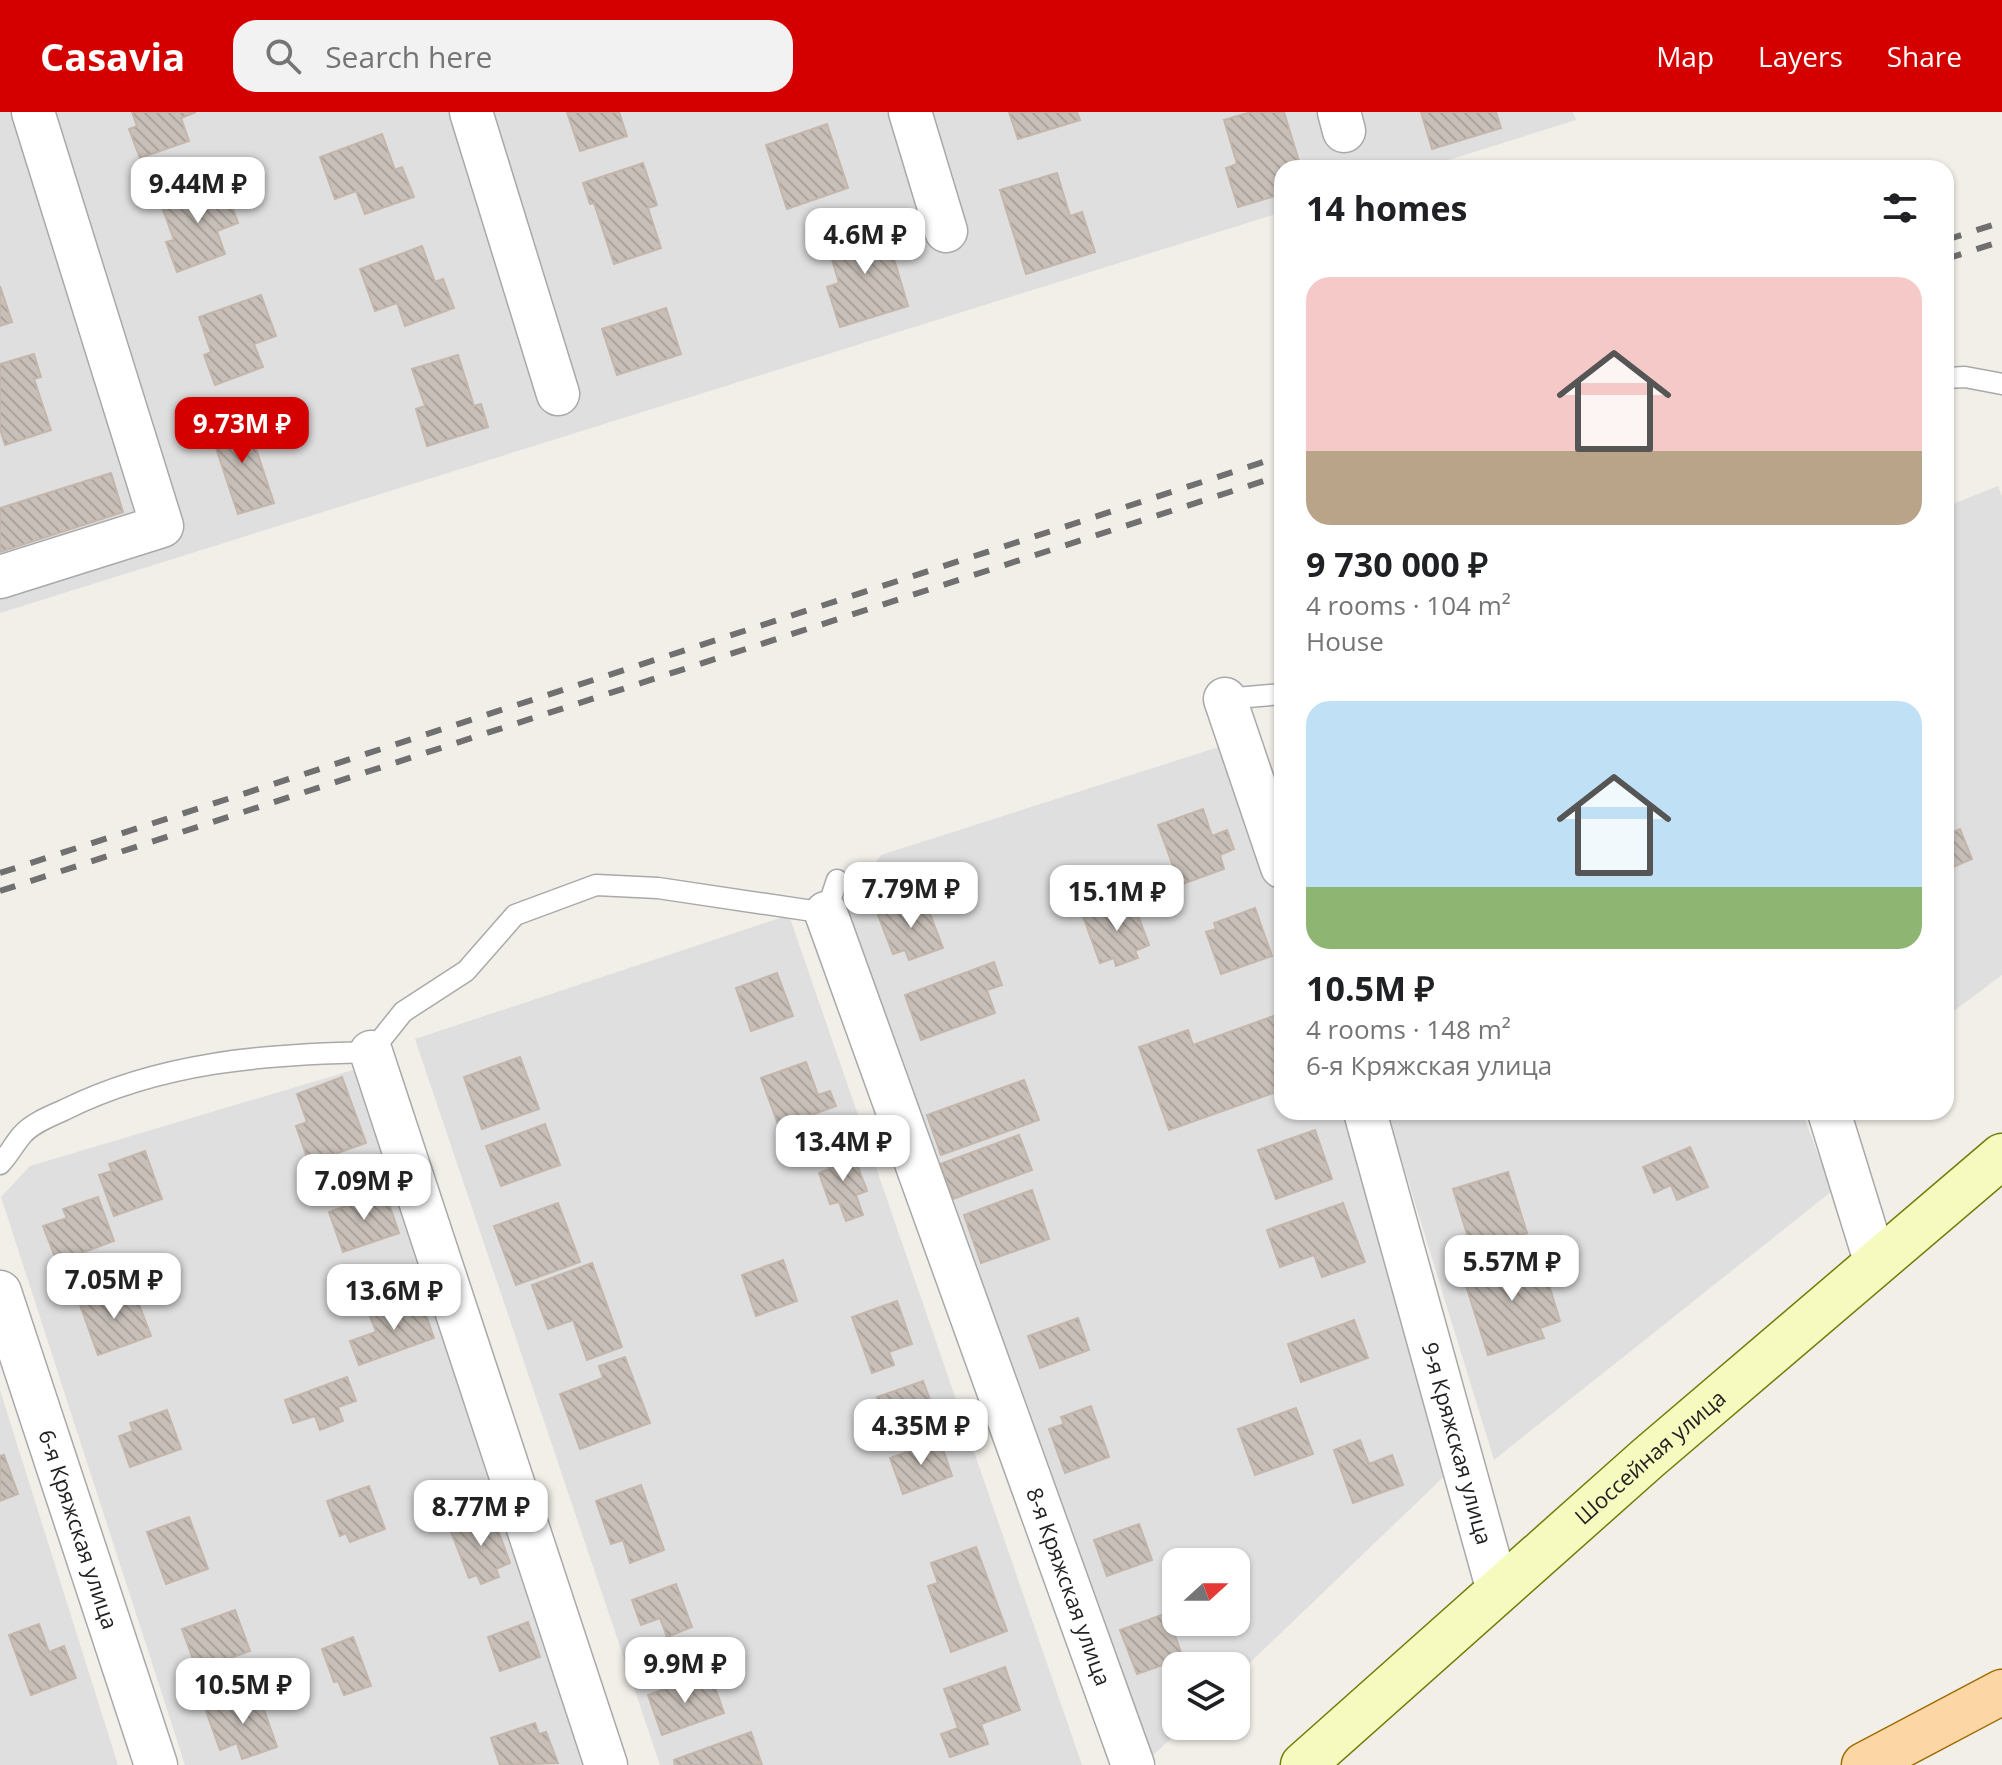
<!DOCTYPE html>
<meta charset="utf-8">
<style>
body{margin:0;font-family:"Open Sans",sans-serif;background:#f2f2f2;color:#202124;height:100vh;display:flex;flex-direction:column;font-size:30px;white-space:nowrap}
*{box-sizing:border-box;margin:0}
p{font-size:26px;color:#757577}
.icon{flex:none;width:44px;height:44px;fill:none;stroke:currentColor;stroke-width:2;stroke-linecap:round;stroke-linejoin:round}
.map{position:relative;flex:1;overflow:hidden}
.side{position:absolute;left:1274px;top:48px;width:680px;height:960px;display:flex;flex-direction:column;background:#fff;border-radius:24px;box-shadow:0 2px 6px #0004}
.side>*{flex:none}
.needle{width:52px;rotate:69deg}
.controls{position:absolute;left:1162px;top:1436px;display:grid;gap:16px}
.controls a{display:grid;place-items:center;width:88px;height:88px;border-radius:16px;background:#fff;box-shadow:0 2px 6px #0004;font-size:40px}
.price{position:absolute;translate:-50% -68px;padding:0 18px;border-radius:16px;background:#fff;color:#222;font-size:26px;line-height:52px;filter:drop-shadow(0 2px 4px #0008)}
.price::after{content:'';position:absolute;left:50%;top:48px;width:24px;height:18px;margin-left:-12px;background:inherit;clip-path:polygon(0 0,100% 0,50% 100%)}
.price.current{background:#d40000;color:#fff}
ul{padding:0;list-style:none}
li{display:grid;align-content:center;gap:16px;height:424px;padding:0 32px}
li span{display:grid;place-items:center;height:248px;border-radius:24px;color:#555}
li>.icon{margin-inline-start:auto}
span .icon{width:144px;height:144px;fill:#fffc;stroke-width:1}
li b{font-size:34px}
h2{display:flex;justify-content:space-between;align-items:center;height:96px;padding:0 32px;font-size:34px}
header{display:flex;align-items:center;gap:48px;box-sizing:border-box;height:112px;padding:0 40px;background:#d40000;color:#fff}
header strong{font-size:38px}
nav{display:flex;gap:44px;margin-inline-start:auto;font-size:28px}
.search{width:560px;height:72px;background:#f2f2f2;display:flex;align-items:center;gap:20px;box-sizing:border-box;padding:0 28px;border-radius:24px;color:#757577;font-size:30px}
.map>svg:first-child{display:block}
</style>
<header>
<strong>Casavia</strong>
<div class="search"><svg class="icon" aria-label="search" viewBox="0 0 24 24"><circle cx="10" cy="10" r="6"/><path d="M15 15l6 6"/></svg>Search here</div>
<nav><a>Map</a><a>Layers</a><a>Share</a></nav>
</header>
<div class="map">
<svg width="2002" height="1653" viewBox="0 0 2002 1653">
<defs>
<pattern id="building-back-hatch" width="6" height="6" patternUnits="userSpaceOnUse" patternTransform="scale(2)"><rect width="6" height="6" fill="#c7bfb8"/><path d="M-1 5l2 2M0 0l6 6M5-1l2 2" fill="none" stroke="#aba49e"/></pattern>
</defs>
<rect width="100%" height="100%" fill="#f2efe9"/>
<path fill="#e0dfdf" fill-rule="evenodd" d="M 0,0 L 1573,0 L 1576,8 L 1423,56 L 1282,56 L 1282,100 L 0,501 Z
M 1998,374 L 2002,385 L 2002,863 L 1946,905 L 1946,395 Z
M 1228,632 L 1282,801 L 1282,1000 L 1345,1000 L 1457,1352 L 1236,1564 L 1236,1554 L 1176,1554 L 1176,1614 L 1184,1614 L 1145,1651 L 841,798 L 881,743 ZM 1176,1450 L 1236,1450 L 1236,1510 L 1176,1510 Z
M 789,803 L 1082,1653 L 660,1653 L 415,927 Z
M 353,958 L 590,1653 L 185,1653 L 1,1085 L 30,1054 Z
M 1387,1000 L 1802,1000 L 1832,1079 L 1494,1348 Z
M 0,1278 L 118,1653 L 0,1653 Z"/>
<path fill="url(#building-back-hatch)" stroke="#c4b6ab" stroke-width="2" d="M 132,0 L 196,0 L 181,6 L 189,29 L 140,46 L 129,17 L 137,14 Z
M 567,0 L 619,0 L 627,24 L 580,39 Z
M 1009,0 L 1077,0 L 1080,8 L 1018,27 Z
M 1251,0 L 1284,0 L 1301,56 L 1282,56 L 1282,82 L 1238,95 L 1226,56 L 1237,52 L 1224,8 Z
M 1421,0 L 1496,0 L 1501,16 L 1432,37 Z
M 827,12 L 848,76 L 787,97 L 766,33 Z
M 382,22 L 395,58 L 402,55 L 414,85 L 365,102 L 356,79 L 335,87 L 320,45 Z
M 643,51 L 657,93 L 648,96 L 661,136 L 614,152 L 594,91 L 590,92 L 583,71 Z
M 1057,61 L 1070,104 L 1082,100 L 1095,140 L 1026,162 L 1000,78 Z
M 223,69 L 238,111 L 217,119 L 225,142 L 177,160 L 166,130 L 174,128 L 161,92 Z
M 883,110 L 908,194 L 840,215 L 827,175 L 839,171 L 826,128 Z
M 422,134 L 435,170 L 443,167 L 454,196 L 405,214 L 397,191 L 375,199 L 360,157 Z
M 0,174 L 12,210 L 0,214 Z
M 261,183 L 276,224 L 254,232 L 263,255 L 215,273 L 204,243 L 211,240 L 199,205 Z
M 666,196 L 681,242 L 617,263 L 602,217 Z
M 34,242 L 41,265 L 34,267 L 51,318 L 5,333 L 0,317 L 0,252 Z
M 458,243 L 474,294 L 481,292 L 488,315 L 427,334 L 416,297 L 425,294 L 412,257 Z
M 245,304 L 274,391 L 238,402 L 209,315 Z
M 111,361 L 123,400 L 0,440 L 0,396 Z
M 1203,697 L 1212,724 L 1227,718 L 1234,737 L 1220,743 L 1224,757 L 1180,773 L 1158,713 Z
M 1960,717 L 1972,747 L 1946,758 L 1946,723 Z
M 924,786 L 943,836 L 909,848 L 905,838 L 893,842 L 878,803 Z
M 1132,787 L 1149,833 L 1135,839 L 1138,846 L 1116,854 L 1114,846 L 1100,851 L 1083,804 Z
M 1255,796 L 1272,844 L 1221,862 L 1206,820 L 1216,817 L 1214,811 Z
M 994,850 L 1002,873 L 987,878 L 995,901 L 921,928 L 905,883 Z
M 777,861 L 793,904 L 751,919 L 736,876 Z
M 1282,901 L 1282,978 L 1169,1018 L 1139,935 L 1188,918 L 1193,933 Z
M 520,945 L 539,997 L 482,1017 L 464,965 Z
M 806,950 L 818,983 L 830,979 L 836,994 L 779,1015 L 761,966 Z
M 342,965 L 366,1031 L 309,1051 L 296,1014 L 307,1010 L 297,982 Z
M 1024,968 L 1039,1008 L 941,1043 L 927,1003 Z
M 545,1012 L 560,1053 L 501,1074 L 486,1034 Z
M 1315,1018 L 1332,1067 L 1276,1087 L 1258,1038 Z
M 1019,1023 L 1032,1058 L 953,1087 L 940,1052 Z
M 841,1035 L 847,1050 L 855,1047 L 867,1079 L 856,1083 L 863,1103 L 846,1109 L 839,1090 L 830,1092 L 819,1061 L 829,1057 L 823,1042 Z
M 1690,1035 L 1708,1075 L 1677,1088 L 1671,1073 L 1654,1081 L 1643,1055 Z
M 145,1039 L 162,1087 L 114,1104 L 99,1063 L 112,1059 L 109,1052 Z
M 1508,1060 L 1527,1121 L 1472,1138 L 1453,1077 Z
M 1032,1078 L 1049,1127 L 981,1151 L 964,1103 Z
M 385,1080 L 399,1121 L 343,1140 L 329,1100 Z
M 98,1085 L 114,1129 L 57,1150 L 43,1114 L 67,1106 L 63,1097 Z
M 558,1091 L 580,1150 L 516,1173 L 494,1114 Z
M 1343,1091 L 1365,1150 L 1322,1165 L 1314,1143 L 1280,1155 L 1267,1118 Z
M 1539,1140 L 1560,1209 L 1540,1216 L 1544,1226 L 1488,1243 L 1463,1164 Z
M 783,1148 L 797,1189 L 756,1204 L 742,1163 Z
M 592,1151 L 622,1235 L 587,1248 L 573,1208 L 548,1217 L 532,1173 Z
M 114,1177 L 118,1188 L 135,1182 L 151,1224 L 98,1243 L 79,1190 Z
M 420,1186 L 434,1226 L 359,1253 L 350,1229 L 376,1220 L 370,1204 Z
M 897,1189 L 912,1232 L 889,1240 L 894,1253 L 872,1261 L 852,1205 Z
M 1078,1206 L 1089,1238 L 1040,1256 L 1028,1224 Z
M 1354,1208 L 1368,1246 L 1301,1270 L 1288,1232 Z
M 625,1245 L 650,1311 L 580,1337 L 560,1282 L 603,1266 L 599,1254 Z
M 347,1265 L 356,1289 L 338,1295 L 343,1309 L 320,1318 L 315,1304 L 293,1311 L 285,1288 Z
M 923,1269 L 937,1306 L 890,1323 L 877,1285 Z
M 1091,1294 L 1109,1345 L 1065,1361 L 1049,1317 L 1064,1312 L 1061,1305 Z
M 1296,1296 L 1313,1342 L 1255,1363 L 1238,1317 Z
M 167,1298 L 181,1337 L 130,1355 L 119,1324 L 133,1319 L 130,1311 Z
M 940,1328 L 952,1364 L 903,1382 L 890,1346 Z
M 1360,1328 L 1369,1352 L 1392,1343 L 1403,1373 L 1353,1391 L 1334,1338 Z
M 4,1343 L 18,1382 L 0,1389 L 0,1344 Z
M 641,1373 L 664,1438 L 630,1451 L 623,1428 L 611,1432 L 596,1389 Z
M 369,1374 L 385,1417 L 350,1430 L 346,1421 L 340,1424 L 327,1389 Z
M 492,1402 L 510,1451 L 496,1457 L 499,1465 L 481,1472 L 477,1463 L 469,1466 L 450,1417 Z
M 189,1405 L 208,1457 L 166,1472 L 147,1420 Z
M 1139,1412 L 1152,1448 L 1107,1464 L 1094,1428 Z
M 976,1435 L 1007,1519 L 951,1540 L 928,1474 L 938,1471 L 931,1451 Z
M 676,1472 L 692,1515 L 667,1525 L 660,1506 L 641,1513 L 632,1488 Z
M 235,1498 L 250,1539 L 197,1558 L 182,1517 Z
M 1167,1501 L 1183,1546 L 1137,1562 L 1120,1518 Z
M 528,1510 L 540,1545 L 500,1559 L 488,1525 Z
M 39,1512 L 49,1540 L 64,1534 L 76,1566 L 31,1583 L 9,1523 Z
M 353,1525 L 371,1574 L 344,1583 L 338,1569 L 334,1570 L 322,1537 Z
M 1005,1555 L 1020,1598 L 981,1612 L 988,1632 L 950,1645 L 941,1622 L 958,1616 L 944,1577 Z
M 712,1567 L 724,1601 L 662,1623 L 648,1583 L 686,1569 L 688,1576 Z
M 258,1581 L 277,1635 L 242,1647 L 237,1631 L 220,1638 L 206,1599 Z
M 535,1611 L 539,1622 L 546,1620 L 558,1651 L 500,1653 L 491,1626 Z
M 751,1620 L 762,1653 L 675,1653 L 674,1648 Z"/>
<g fill="none" stroke-linecap="round" stroke-linejoin="round">
<defs>
<path id="service" d="M 1946,266 L 1965,265 L 2002,272
M 1225,587 L 1282,582
M 0,1052 C 9,1043 14,1032 22,1023 C 32,1011 51,1004 64,998 C 160,950 266,942 371,940 L 403,900 L 466,859 L 515,803 L 596,773 L 658,776 L 826,801 L 837,768"/>
<g id="minor">
<path d="M 471,0 L 558,282"/>
<path d="M 910,0 L 946,119"/>
<path d="M 1339,0 L 1344,19"/>
<path d="M 0,465 L 162,414 L 33,0"/>
<path d="M 1225,587 L 1282,755"/>
<path id="s1" d="M 826,801 L 1133,1653"/>
<path d="M 371,940 L 606,1653"/>
<path id="s2" d="M 1365,1000 L 1498,1479"/>
<path d="M 1829,1000 L 1876,1152"/>
<path id="s3" d="M 0,1180 L 156,1653"/>
</g>
<g id="secondary">
<path id="s4" d="M 1303,1653 L 1648,1346 L 2002,1044"/>
</g>
<path id="primary" d="M 1864,1653 L 2002,1580"/>
</defs>
<use href="#service" stroke="#a9a9a9" stroke-width="23"/>
<use href="#minor" stroke="#a9a9a9" stroke-width="45"/>
<use href="#secondary" stroke="#707d05" stroke-width="47"/>
<use href="#primary" stroke="#a06b00" stroke-width="47"/>
<use href="#service" stroke="#fff" stroke-width="20"/>
<use href="#minor" stroke="#fff" stroke-width="42"/>
<use href="#secondary" stroke="#f7fabf" stroke-width="44"/>
<use href="#primary" stroke="#fcd6a4" stroke-width="44"/>
<path stroke="#707070" stroke-width="6" stroke-dasharray="16 16" stroke-linecap="butt" d="M 1946,128 L 2002,110
M 1946,147 L 2002,129
M 0,761 L 1282,344
M 0,779 L 1282,363"/>
</g>
<g text-anchor="middle" stroke-width="8" stroke-linejoin="round" paint-order="stroke">
<g font-size="22" fill="#222" stroke="#fff">
<text dy="8" stroke="none"><textPath href="#s2" startOffset="344">9-я Кряжская улица</textPath></text>
<text dy="8" stroke="none"><textPath href="#s4" startOffset="464">Шоссейная улица</textPath></text>
<text dy="8" stroke="none"><textPath href="#s3" startOffset="250">6-я Кряжская улица</textPath></text>
<text dy="8" stroke="none"><textPath href="#s1" startOffset="716">8-я Кряжская улица</textPath></text>
</g>
</g>
</svg>
<div class="controls">
<a><svg class="needle" viewBox="-14 -14 28 28"><path d="M0-13l5 13h-10z" fill="#e53935"/><path d="M0 13l5-13h-10z" fill="#757577"/></svg></a>
<a><svg class="icon" aria-label="layers" viewBox="0 0 24 24"><path d="M12 4l9 5-9 5-9-5zM3 14l9 5 9-5"/></svg></a>
</div>
<b class="price" style="left:198px;top:113px">9.44M ₽</b>
<b class="price" style="left:865px;top:164px">4.6M ₽</b>
<b class="price current" style="left:242px;top:353px">9.73M ₽</b>
<b class="price" style="left:911px;top:818px">7.79M ₽</b>
<b class="price" style="left:1117px;top:821px">15.1M ₽</b>
<b class="price" style="left:843px;top:1071px">13.4M ₽</b>
<b class="price" style="left:364px;top:1110px">7.09M ₽</b>
<b class="price" style="left:1512px;top:1191px">5.57M ₽</b>
<b class="price" style="left:114px;top:1209px">7.05M ₽</b>
<b class="price" style="left:394px;top:1220px">13.6M ₽</b>
<b class="price" style="left:921px;top:1355px">4.35M ₽</b>
<b class="price" style="left:481px;top:1436px">8.77M ₽</b>
<b class="price" style="left:685px;top:1593px">9.9M ₽</b>
<b class="price" style="left:243px;top:1614px">10.5M ₽</b>
<section class="side">
<h2>14 homes<svg class="icon" aria-label="filters" viewBox="0 0 24 24"><path d="M4 7h16M4 17h16"/><circle cx="9" cy="7" r="2"/><circle cx="15" cy="17" r="2"/></svg></h2>
<ul>
<li><span style="background:linear-gradient(#f6c9c9 70%,#b9a48a 0)"><svg class="icon" aria-label="home" viewBox="0 0 24 24"><path d="M3 11l9-7 9 7M6 9v11h12V9"/></svg></span><div><b>9 730 000 ₽</b><p>4 rooms · 104 m²</p><p>House</p></div></li>
<li><span style="background:linear-gradient(#bfe0f5 75%,#8fb573 0)"><svg class="icon" aria-label="home" viewBox="0 0 24 24"><path d="M3 11l9-7 9 7M6 9v11h12V9"/></svg></span><div><b>10.5M ₽</b><p>4 rooms · 148 m²</p><p>6-я Кряжская улица</p></div></li>
</ul>
</section>
</div>
